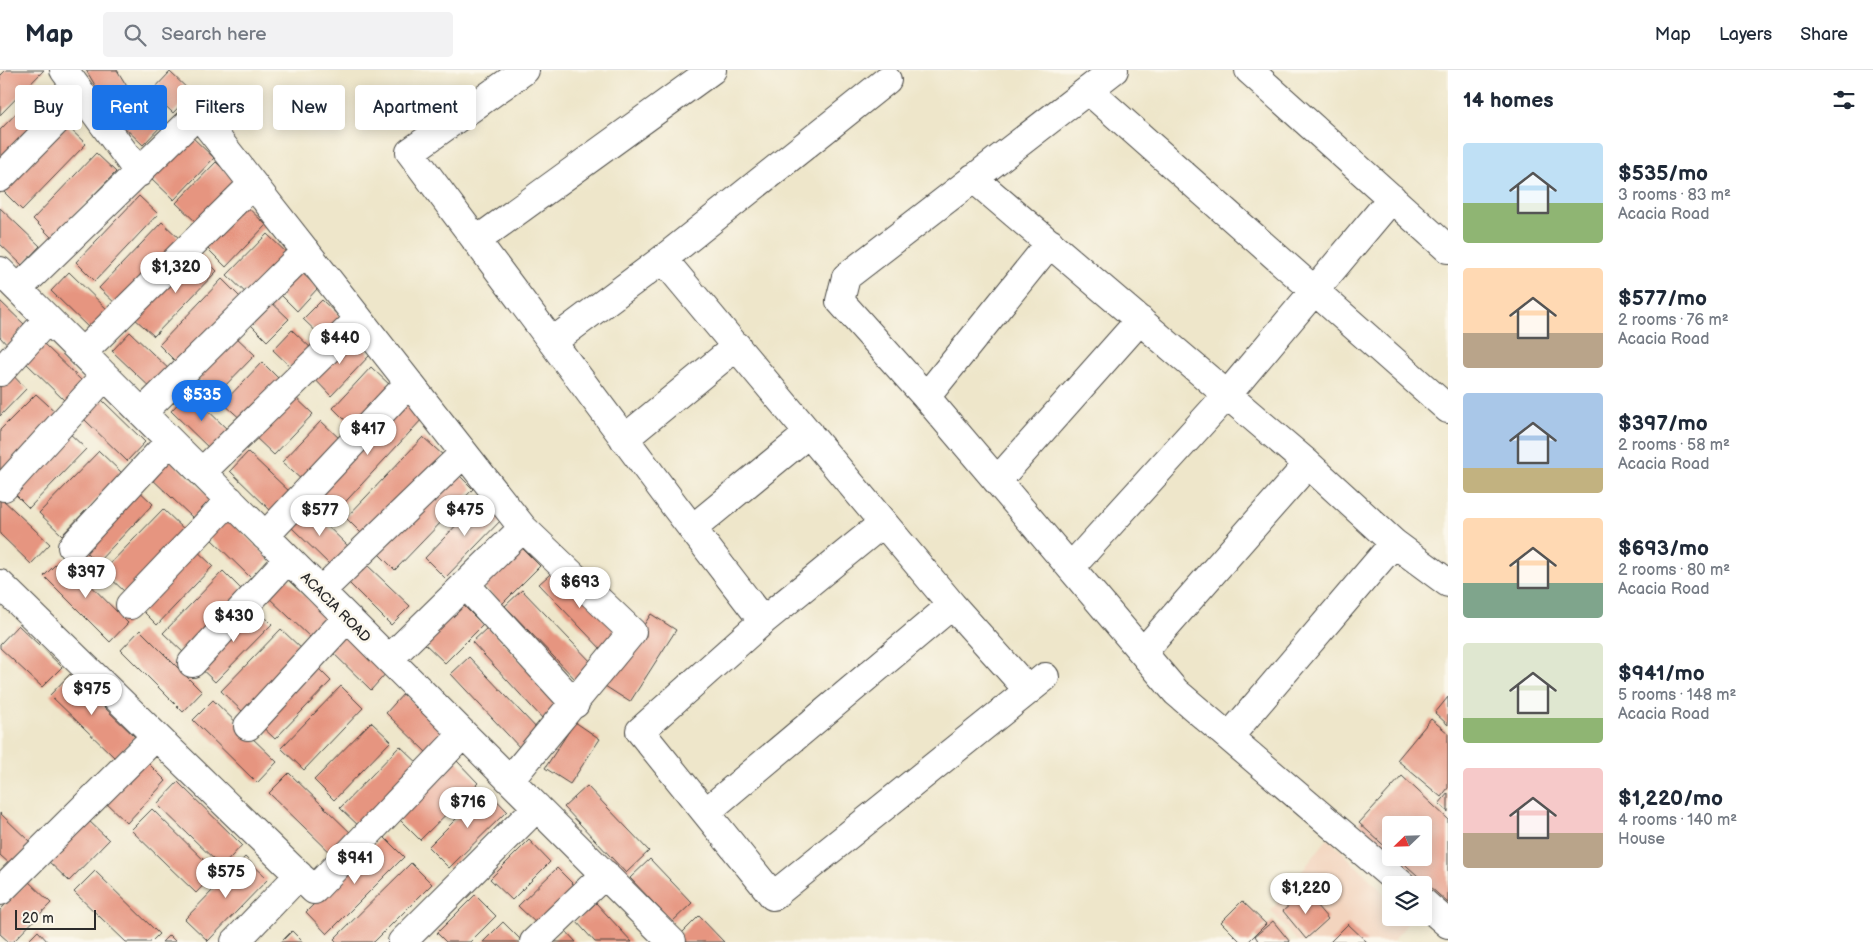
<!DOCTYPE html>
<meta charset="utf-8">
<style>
body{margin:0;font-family:"Balsamiq Sans",sans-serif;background:#f2f2f3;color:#1f2937;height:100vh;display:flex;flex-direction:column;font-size:19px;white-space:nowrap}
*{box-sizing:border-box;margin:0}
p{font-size:16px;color:#747a83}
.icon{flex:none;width:28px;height:28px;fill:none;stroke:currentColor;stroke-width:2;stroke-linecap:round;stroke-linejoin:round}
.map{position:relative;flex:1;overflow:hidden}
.details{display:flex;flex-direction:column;background:#fff;width:425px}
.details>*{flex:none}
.top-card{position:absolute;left:15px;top:15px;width:475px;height:45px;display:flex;gap:10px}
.needle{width:32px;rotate:247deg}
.fabs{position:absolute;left:1382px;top:746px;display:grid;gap:10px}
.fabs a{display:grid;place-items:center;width:50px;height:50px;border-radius:5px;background:#fff;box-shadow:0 2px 12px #0003;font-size:25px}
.scale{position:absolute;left:15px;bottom:12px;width:81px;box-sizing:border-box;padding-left:5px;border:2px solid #2b2b2b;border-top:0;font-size:14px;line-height:18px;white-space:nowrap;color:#2b2b2b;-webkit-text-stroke:4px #fbf7ec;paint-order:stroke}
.price{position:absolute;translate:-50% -42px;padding:0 11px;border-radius:18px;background:#fff;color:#222;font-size:16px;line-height:32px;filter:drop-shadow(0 1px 2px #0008)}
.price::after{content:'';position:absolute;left:50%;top:30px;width:15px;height:11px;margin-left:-8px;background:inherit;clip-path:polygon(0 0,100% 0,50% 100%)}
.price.current{background:#1a73e8;color:#fff}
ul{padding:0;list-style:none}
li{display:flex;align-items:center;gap:15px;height:125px;padding:0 15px}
li span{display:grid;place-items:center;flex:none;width:140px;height:100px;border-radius:5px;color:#555}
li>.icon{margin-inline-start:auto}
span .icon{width:60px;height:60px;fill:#fffc;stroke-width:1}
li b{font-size:21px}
h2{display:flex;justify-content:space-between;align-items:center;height:60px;padding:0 15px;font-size:21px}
.tag{padding:0 18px;border-radius:5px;background:#fff;box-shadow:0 2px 12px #0003;font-size:18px;line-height:45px}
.tag.current{background:#1a73e8;color:#fff}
header{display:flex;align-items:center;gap:30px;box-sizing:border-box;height:70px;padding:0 25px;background:#fff;border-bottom:1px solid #e0e1e3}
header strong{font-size:24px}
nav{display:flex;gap:28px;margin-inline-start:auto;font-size:18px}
.search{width:350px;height:45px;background:#f2f2f3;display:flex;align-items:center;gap:12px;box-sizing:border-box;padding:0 18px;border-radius:5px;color:#747a83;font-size:19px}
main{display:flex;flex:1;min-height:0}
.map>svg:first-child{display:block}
</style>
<header>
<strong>Map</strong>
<div class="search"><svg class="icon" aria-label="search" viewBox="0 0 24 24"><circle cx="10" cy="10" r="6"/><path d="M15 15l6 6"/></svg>Search here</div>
<nav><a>Map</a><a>Layers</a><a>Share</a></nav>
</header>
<main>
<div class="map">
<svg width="1448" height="872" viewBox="0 0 1448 872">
<rect width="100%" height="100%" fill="#fbf7ec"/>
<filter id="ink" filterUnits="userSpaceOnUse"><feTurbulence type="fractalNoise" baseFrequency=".02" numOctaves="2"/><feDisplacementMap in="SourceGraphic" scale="10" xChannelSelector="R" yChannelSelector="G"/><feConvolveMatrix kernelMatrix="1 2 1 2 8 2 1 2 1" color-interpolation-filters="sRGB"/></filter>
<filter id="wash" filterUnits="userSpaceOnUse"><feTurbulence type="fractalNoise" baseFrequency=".0096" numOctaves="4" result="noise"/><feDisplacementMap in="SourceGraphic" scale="20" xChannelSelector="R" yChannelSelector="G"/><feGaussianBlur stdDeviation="1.12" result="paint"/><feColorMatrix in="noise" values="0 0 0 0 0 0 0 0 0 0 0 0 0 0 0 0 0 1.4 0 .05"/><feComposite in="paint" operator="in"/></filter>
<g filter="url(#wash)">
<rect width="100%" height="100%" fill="#eee6ca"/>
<path fill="#f3d4be" d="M 1328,768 L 1391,830 L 1391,848 L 1409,848 L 1411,849 L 1392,872 L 1298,872 L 1271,841 Z"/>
<g id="blocks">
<path fill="#e69580" d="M 6,0 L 44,0 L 0,45 L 0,6 Z
M 86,0 L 117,0 L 137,33 L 114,47 Z
M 170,2 L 192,23 L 173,43 L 151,22 Z
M 35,24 L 54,43 L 0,99 L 0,60 Z
M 144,34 L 164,53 L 143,75 L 122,55 Z
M 66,55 L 86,74 L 22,140 L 3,121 Z
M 190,65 L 214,88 L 174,130 L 150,107 Z
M 96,83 L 116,102 L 52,168 L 33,149 Z
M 216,92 L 240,115 L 200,156 L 176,133 Z
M 139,126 L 158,144 L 95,211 L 76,192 Z
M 242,132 L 266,155 L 226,197 L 203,174 Z
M 0,138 L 40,176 L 22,195 L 0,174 Z
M 162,152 L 182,171 L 119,237 L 99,218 Z
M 267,164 L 291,187 L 251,228 L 227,205 Z
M 198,182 L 217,201 L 154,266 L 134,248 Z
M 298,199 L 318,218 L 297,241 L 277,221 Z
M 69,202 L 112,244 L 94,263 L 51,221 Z
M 222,209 L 241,228 L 178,294 L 159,275 Z
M 268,229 L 289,249 L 267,271 L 247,251 Z
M 322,230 L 343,250 L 325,270 L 303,249 Z
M 0,231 L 26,256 L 8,276 L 0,267 Z
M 292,260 L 314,281 L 295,301 L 273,280 Z
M 130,262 L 174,304 L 156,323 L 112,281 Z
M 234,265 L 255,285 L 216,325 L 195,306 Z
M 350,265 L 370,285 L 331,326 L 311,305 Z
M 41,271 L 85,314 L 67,333 L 23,290 Z
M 262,292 L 282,312 L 244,352 L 223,333 Z
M 371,297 L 392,317 L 353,358 L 333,338 Z
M 7,299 L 26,319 L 0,346 L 0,306 Z
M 189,322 L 232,364 L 214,383 L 171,341 Z
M 36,324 L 59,345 L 0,406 L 0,360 Z
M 292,324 L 313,344 L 274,385 L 253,365 Z
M 403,329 L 423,348 L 336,442 L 314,422 Z
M 102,330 L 145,372 L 127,391 L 84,349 Z
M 321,351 L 342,371 L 303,411 L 282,392 Z
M 66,360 L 86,379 L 29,438 L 9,418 Z
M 423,367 L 444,386 L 366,468 L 346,448 Z
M 99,381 L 122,403 L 62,465 L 39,443 Z
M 248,382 L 292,424 L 273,443 L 230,401 Z
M 167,387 L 211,429 L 193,448 L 149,406 Z
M 453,399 L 473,419 L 395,500 L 375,480 Z
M 133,415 L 153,434 L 97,493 L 77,473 Z
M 484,426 L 505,446 L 445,508 L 425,488 Z
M 0,427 L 50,474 L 31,494 L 0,464 Z
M 307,436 L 351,479 L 332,497 L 289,455 Z
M 163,439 L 186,461 L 126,523 L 103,501 Z
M 226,447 L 269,489 L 251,508 L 208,466 Z
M 519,475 L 540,496 L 502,534 L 480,513 Z
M 193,477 L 213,496 L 157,555 L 137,535 Z
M 63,487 L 128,553 L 110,572 L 44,506 Z
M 366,494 L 410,536 L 391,555 L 348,512 Z
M 557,498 L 620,565 L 603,581 L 539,514 Z
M 223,501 L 245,523 L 186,585 L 163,563 Z
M 285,507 L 329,549 L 311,568 L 267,526 Z
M 522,520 L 594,595 L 577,611 L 505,536 Z
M 252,534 L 272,554 L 215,612 L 195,593 Z
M 462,534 L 483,555 L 445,593 L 423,572 Z
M 651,544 L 676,560 L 630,632 L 605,616 Z
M 18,555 L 62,597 L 42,617 L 0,578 L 0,574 Z
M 488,557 L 560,633 L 543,649 L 472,572 Z
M 345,558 L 388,601 L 371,620 L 327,577 Z
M 281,559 L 304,581 L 244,643 L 221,621 Z
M 140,560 L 202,622 L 183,642 L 121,580 Z
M 469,587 L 540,662 L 521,679 L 451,604 Z
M 312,592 L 331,611 L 275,669 L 255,650 Z
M 70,604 L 135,667 L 115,688 L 50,625 Z
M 341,616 L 363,638 L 304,700 L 281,678 Z
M 404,623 L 448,666 L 429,685 L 386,643 Z
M 1448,627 L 1448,655 L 1435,643 Z
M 213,630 L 277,692 L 257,713 L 193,650 Z
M 1431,649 L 1448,663 L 1448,718 L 1441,727 L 1397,690 Z
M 371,652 L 391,671 L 334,730 L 314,710 Z
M 575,652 L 600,669 L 570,714 L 545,698 Z
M 400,676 L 423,698 L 363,760 L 340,738 Z
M 144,689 L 166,711 L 127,753 L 104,731 Z
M 457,691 L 478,713 L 420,770 L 399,749 Z
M 289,703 L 357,769 L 337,789 L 269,723 Z
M 1402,706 L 1448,749 L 1448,833 L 1398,788 L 1424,788 L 1424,755 L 1391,755 L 1391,782 L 1359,753 Z
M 178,712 L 242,775 L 222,797 L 157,734 Z
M 587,716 L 649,781 L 626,803 L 564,737 Z
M 486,719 L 507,741 L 449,798 L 428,777 Z
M 1448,723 L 1448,742 L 1439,734 Z
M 152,739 L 216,802 L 196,823 L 131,760 Z
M 0,743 L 32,774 L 11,795 L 0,785 Z
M 86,748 L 109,770 L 69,811 L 46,789 Z
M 383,766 L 404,787 L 327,864 L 306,842 Z
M 529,770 L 550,792 L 512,830 L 490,809 Z
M 245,787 L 268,809 L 208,871 L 185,849 Z
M 650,789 L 692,833 L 672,852 L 630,808 Z
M 411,793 L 432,814 L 374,872 L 337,872 L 334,869 Z
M 557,798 L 578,819 L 540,857 L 518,836 Z
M 95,801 L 159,864 L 151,872 L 126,872 L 74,822 Z
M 28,811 L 51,833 L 13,872 L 9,872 L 0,864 L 0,840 Z
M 1305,822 L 1328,849 L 1306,869 L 1283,841 Z
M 475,825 L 496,846 L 470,872 L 446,872 L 437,863 Z
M 1242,831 L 1266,854 L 1248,872 L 1241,872 L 1221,852 Z
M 596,833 L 632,872 L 595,872 L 576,851 Z
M 699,846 L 724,872 L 679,872 L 676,869 Z
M 1273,851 L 1290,872 L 1259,872 L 1255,866 Z
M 503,852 L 523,872 L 483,872 Z
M 1348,854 L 1367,872 L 1330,872 Z
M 565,860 L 576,872 L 551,872 Z
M 38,861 L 48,872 L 27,872 Z
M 292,861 L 303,872 L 281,872 Z
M 169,865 L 176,872 L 162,872 Z"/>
</g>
</g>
<g filter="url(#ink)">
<use href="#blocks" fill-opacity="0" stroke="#484743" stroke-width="1"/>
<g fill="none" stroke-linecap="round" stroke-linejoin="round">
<defs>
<path id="street" d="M 64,0 L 139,103
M 525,0 L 410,82 L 674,435 L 763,551 L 640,661 L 773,826 L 1045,607
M 1114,0 L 846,207 L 840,231 L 926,327 L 1176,622 L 1402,815
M 1249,0 L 1448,179
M 887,10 L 663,189 L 952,535
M 1088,20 L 1448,339
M 0,108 L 82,25
M 973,108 L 1308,394 L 1394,473 L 1448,513
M 476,171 L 712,0
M 0,201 L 672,872
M 18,219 L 198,44 L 523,458 L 632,562 L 510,710
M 552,272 L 663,189
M 82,283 L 253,114
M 0,302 L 48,249
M 926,327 L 1050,173
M 142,343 L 306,181
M 624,369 L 737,276
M 202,402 L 359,249
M 997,411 L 1140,250
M 4,417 L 105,306
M 692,459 L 809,363
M 265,466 L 409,313
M 72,477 L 170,371
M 1071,497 L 1227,325 L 1392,128
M 0,514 L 314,820 L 463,664
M 465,514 L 575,634
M 321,521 L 464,383
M 130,535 L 230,430
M 763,551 L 883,453
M 1143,582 L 1308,394
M 389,589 L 523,458
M 192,593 L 288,489
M 248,656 L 347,548
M 1229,667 L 1394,473
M 706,742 L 952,535 L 1028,620
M 0,821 L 156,666
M 1424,833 L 1448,854
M 235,872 L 299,805
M 402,872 L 537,737
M 534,872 L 605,804"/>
</defs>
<use href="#street" stroke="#484743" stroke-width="30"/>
<use href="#street" stroke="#fff" stroke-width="28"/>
</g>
</g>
<g text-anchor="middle" stroke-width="5" stroke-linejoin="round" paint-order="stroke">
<g font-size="14" fill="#2b2b2b" stroke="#fbf7ec">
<text transform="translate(336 537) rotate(45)" y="5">ACACIA ROAD</text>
</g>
</g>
</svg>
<div class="fabs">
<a><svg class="needle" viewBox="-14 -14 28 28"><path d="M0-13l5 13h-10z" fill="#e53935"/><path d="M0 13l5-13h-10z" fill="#747a83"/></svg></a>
<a><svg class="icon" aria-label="layers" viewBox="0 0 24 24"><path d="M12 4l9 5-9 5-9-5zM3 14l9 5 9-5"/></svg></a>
</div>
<div class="scale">20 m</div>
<b class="price" style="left:176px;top:224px">$1,320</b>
<b class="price" style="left:340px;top:295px">$440</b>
<b class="price current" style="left:202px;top:352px">$535</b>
<b class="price" style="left:368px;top:386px">$417</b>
<b class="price" style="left:320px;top:467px">$577</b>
<b class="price" style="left:465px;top:467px">$475</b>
<b class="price" style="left:86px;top:529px">$397</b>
<b class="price" style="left:580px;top:539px">$693</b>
<b class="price" style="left:234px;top:573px">$430</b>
<b class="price" style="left:92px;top:646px">$975</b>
<b class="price" style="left:468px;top:759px">$716</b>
<b class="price" style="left:355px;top:815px">$941</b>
<b class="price" style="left:226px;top:829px">$575</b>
<b class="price" style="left:1306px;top:845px">$1,220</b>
<div class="top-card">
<a class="tag">Buy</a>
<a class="tag current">Rent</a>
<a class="tag">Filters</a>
<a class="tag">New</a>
<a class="tag">Apartment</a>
</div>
</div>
<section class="details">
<h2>14 homes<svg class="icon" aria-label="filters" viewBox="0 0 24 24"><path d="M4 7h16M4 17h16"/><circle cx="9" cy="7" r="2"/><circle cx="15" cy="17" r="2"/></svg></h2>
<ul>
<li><span style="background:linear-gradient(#bfe0f5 60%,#8fb573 0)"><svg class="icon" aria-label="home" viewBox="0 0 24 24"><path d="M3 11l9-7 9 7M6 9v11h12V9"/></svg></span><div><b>$535/mo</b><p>3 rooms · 83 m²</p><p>Acacia Road</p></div></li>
<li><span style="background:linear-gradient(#ffd9b3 65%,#b9a48a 0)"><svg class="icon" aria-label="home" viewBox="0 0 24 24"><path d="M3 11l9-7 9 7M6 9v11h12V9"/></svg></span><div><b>$577/mo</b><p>2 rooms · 76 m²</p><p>Acacia Road</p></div></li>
<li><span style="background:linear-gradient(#a9c7e8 75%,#c2b280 0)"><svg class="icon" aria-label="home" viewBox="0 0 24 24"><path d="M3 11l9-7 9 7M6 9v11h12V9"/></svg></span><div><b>$397/mo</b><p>2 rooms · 58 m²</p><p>Acacia Road</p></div></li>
<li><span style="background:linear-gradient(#ffd9b3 65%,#7fa58c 0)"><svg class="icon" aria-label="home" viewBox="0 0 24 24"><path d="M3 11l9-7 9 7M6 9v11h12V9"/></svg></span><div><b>$693/mo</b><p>2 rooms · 80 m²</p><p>Acacia Road</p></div></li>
<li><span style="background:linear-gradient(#dfe7d0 75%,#8fb573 0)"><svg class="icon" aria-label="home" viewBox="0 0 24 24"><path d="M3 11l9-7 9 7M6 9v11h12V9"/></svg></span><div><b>$941/mo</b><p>5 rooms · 148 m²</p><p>Acacia Road</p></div></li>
<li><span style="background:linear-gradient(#f6c9c9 65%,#b9a48a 0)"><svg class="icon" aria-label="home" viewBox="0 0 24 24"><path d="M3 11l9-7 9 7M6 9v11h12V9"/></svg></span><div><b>$1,220/mo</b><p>4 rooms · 140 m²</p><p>House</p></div></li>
</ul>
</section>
</main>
